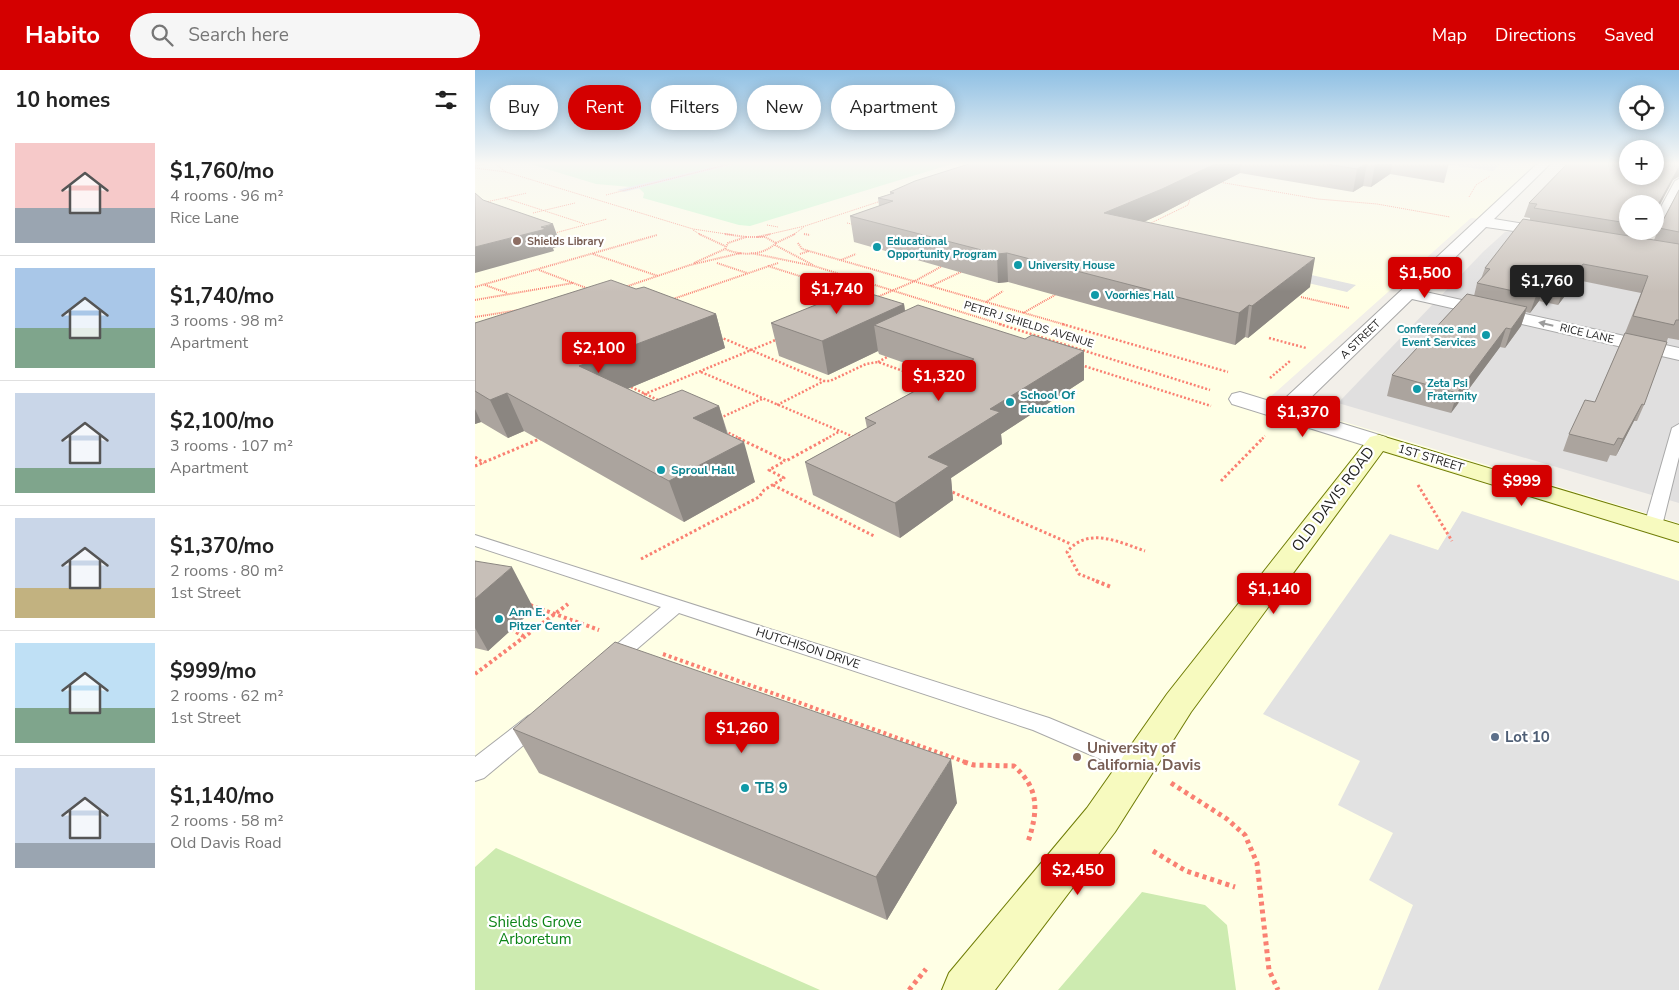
<!DOCTYPE html>
<meta charset="utf-8">
<style>
body{margin:0;font-family:"Nunito Sans",sans-serif;background:#f6f6f6;color:#222;height:100vh;display:flex;flex-direction:column;font-size:19px;white-space:nowrap}
*{box-sizing:border-box;margin:0}
p{font-size:16px;color:#767676}
.icon{flex:none;width:28px;height:28px;fill:none;stroke:currentColor;stroke-width:2;stroke-linecap:round;stroke-linejoin:round}
.map{position:relative;flex:1;overflow:hidden}
.side{display:flex;flex-direction:column;background:#fff;width:475px}
.side>*{flex:none}
.hud{position:absolute;left:15px;top:15px;width:475px;height:45px;display:flex;gap:10px}
.tools{position:absolute;left:1144px;top:15px;display:grid;gap:10px}
.tools a{display:grid;place-items:center;width:45px;height:45px;border-radius:50%;background:#fff;box-shadow:0 2px 12px #0003;font-size:25px}
.price{position:absolute;translate:-50% -42px;padding:0 11px;border-radius:5px;background:#d40000;color:#fff;font-size:16px;line-height:32px;filter:drop-shadow(0 1px 2px #0008)}
.price::after{content:'';position:absolute;left:50%;top:30px;width:15px;height:11px;margin-left:-8px;background:inherit;clip-path:polygon(0 0,100% 0,50% 100%)}
.price.on{background:#222;color:#fff}
ul{padding:0;list-style:none}
li{display:flex;align-items:center;gap:15px;height:125px;padding:0 15px}
li+li{border-top:1px solid #e0e0e0}
li span{display:grid;place-items:center;flex:none;width:140px;height:100px;border-radius:0px;color:#555}
li>.icon{margin-inline-start:auto}
span .icon{width:60px;height:60px;fill:#fffc;stroke-width:1}
li b{font-size:21px}
h2{display:flex;justify-content:space-between;align-items:center;height:60px;padding:0 15px;font-size:21px}
.tag{padding:0 18px;border-radius:22px;background:#fff;box-shadow:0 2px 12px #0003;font-size:18px;line-height:45px}
.tag.on{background:#d40000;color:#fff}
header{display:flex;align-items:center;gap:30px;box-sizing:border-box;height:70px;padding:0 25px;background:#d40000;color:#fff}
header strong{font-size:24px}
nav{display:flex;gap:28px;margin-inline-start:auto;font-size:18px}
.search{width:350px;height:45px;background:#f6f6f6;display:flex;align-items:center;gap:12px;box-sizing:border-box;padding:0 18px;border-radius:28px;color:#767676;font-size:19px}
main{display:flex;flex:1;min-height:0}
.map>svg:first-child{display:block}
</style>
<header>
<strong>Habito</strong>
<div class="search"><svg class="icon" aria-label="search" viewBox="0 0 24 24"><circle cx="10" cy="10" r="6"/><path d="M15 15l6 6"/></svg>Search here</div>
<nav><a>Map</a><a>Directions</a><a>Saved</a></nav>
</header>
<main>
<section class="side">
<h2>10 homes<svg class="icon" aria-label="filters" viewBox="0 0 24 24"><path d="M4 7h16M4 17h16"/><circle cx="9" cy="7" r="2"/><circle cx="15" cy="17" r="2"/></svg></h2>
<ul>
<li><span style="background:linear-gradient(#f6c9c9 65%,#9aa5b1 0)"><svg class="icon" aria-label="home" viewBox="0 0 24 24"><path d="M3 11l9-7 9 7M6 9v11h12V9"/></svg></span><div><b>$1,760/mo</b><p>4 rooms · 96 m²</p><p>Rice Lane</p></div></li>
<li><span style="background:linear-gradient(#a9c7e8 60%,#7fa58c 0)"><svg class="icon" aria-label="home" viewBox="0 0 24 24"><path d="M3 11l9-7 9 7M6 9v11h12V9"/></svg></span><div><b>$1,740/mo</b><p>3 rooms · 98 m²</p><p>Apartment</p></div></li>
<li><span style="background:linear-gradient(#c9d6e8 75%,#7fa58c 0)"><svg class="icon" aria-label="home" viewBox="0 0 24 24"><path d="M3 11l9-7 9 7M6 9v11h12V9"/></svg></span><div><b>$2,100/mo</b><p>3 rooms · 107 m²</p><p>Apartment</p></div></li>
<li><span style="background:linear-gradient(#c9d6e8 70%,#c2b280 0)"><svg class="icon" aria-label="home" viewBox="0 0 24 24"><path d="M3 11l9-7 9 7M6 9v11h12V9"/></svg></span><div><b>$1,370/mo</b><p>2 rooms · 80 m²</p><p>1st Street</p></div></li>
<li><span style="background:linear-gradient(#bfe0f5 65%,#7fa58c 0)"><svg class="icon" aria-label="home" viewBox="0 0 24 24"><path d="M3 11l9-7 9 7M6 9v11h12V9"/></svg></span><div><b>$999/mo</b><p>2 rooms · 62 m²</p><p>1st Street</p></div></li>
<li><span style="background:linear-gradient(#c9d6e8 75%,#9aa5b1 0)"><svg class="icon" aria-label="home" viewBox="0 0 24 24"><path d="M3 11l9-7 9 7M6 9v11h12V9"/></svg></span><div><b>$1,140/mo</b><p>2 rooms · 58 m²</p><p>Old Davis Road</p></div></li>
</ul>
</section>
<div class="map">
<svg width="1204" height="920" viewBox="0 0 1204 920">
<rect width="100%" height="100%" fill="#f2efe9"/>
<path fill="#e0dfdf" d="M 1036,161 L 1204,192 L 1204,433 L 863,333 L 1008,182 L 1030,162 Z"/>
<path fill="#ffffe5" d="M 0,93 L 1065,93 L 1005,149 L 996,148 L 793,329 L 1204,453 L 1204,920 L 0,920 Z"/>
<path fill="#cdebb0" d="M 21,778 L 345,920 L 0,920 L 0,797 Z
M 667,822 L 730,835 L 752,855 L 761,920 L 583,920 Z"/>
<path fill="#c8facc" d="M 52,93 L 252,93 L 156,117 L 121,114 Z
M 265,93 L 480,93 L 275,156 L 264,155 L 168,128 L 169,123 L 164,118 Z"/>
<path fill="#e2e2e2" d="M 962,93 L 1027,93 L 1018,101 Z
M 716,178 L 881,215 L 872,222 L 707,184 Z
M 987,441 L 1204,511 L 1204,920 L 903,920 L 938,835 L 894,810 L 918,763 L 863,735 L 885,691 L 788,644 L 915,464 L 963,480 Z"/>
<path fill="#dddde8" d="M 252,93 L 265,93 L 149,122 L 142,120 Z"/>
<g fill="none" stroke-linecap="round" stroke-linejoin="round">
<defs>
<path id="lane" d="M 1204,109 L 1204,119 L 1185,157 L 1180,160 L 1180,148 L 1200,111 Z
M 1204,354 L 1204,387 L 1187,456 L 1184,460 L 1172,460 L 1169,456 L 1197,358 Z
M 0,465 L 574,648 L 670,688 L 674,695 L 670,702 L 662,705 L 558,660 L 204,543 L 142,596 L 135,599 L 128,596 L 124,591 L 128,586 L 186,537 L 0,476 Z
M 61,643 L 69,646 L 72,652 L 69,658 L 9,708 L 0,711 L 0,687 L 53,646 Z"/>
<path id="street" d="M 1063,93 L 1076,93 L 1019,149 L 1085,160 L 1087,163 L 1085,166 L 1080,167 L 1011,157 L 946,221 L 1204,278 L 1204,290 L 937,229 L 823,340 L 911,367 L 915,372 L 911,377 L 903,379 L 895,377 L 757,334 L 754,329 L 757,324 L 765,322 L 804,334 Z"/>
<path id="secondary" d="M 903,365 L 1204,455 L 1204,472 L 908,381 L 716,642 L 640,762 L 520,920 L 467,920 L 474,903 L 612,738 L 692,624 L 895,367 Z"/>
</defs>
<use href="#lane" stroke="#a9a9a9" stroke-width="2"/>
<use href="#street" stroke="#a9a9a9" stroke-width="2"/>
<use href="#secondary" stroke="#707d05" stroke-width="2"/>
<path stroke="#fa8072" stroke-width="1" stroke-dasharray="1 1" stroke-linecap="butt" d="M 19,93 L 31,102
M 0,96 L 15,93
M 0,98 L 31,102 L 218,159 L 258,165
M 744,112 L 843,129 L 902,134 L 975,147
M 131,125 L 259,93
M 994,127 L 1001,115 L 1015,106
M 30,128 L 110,154
M 11,132 L 52,123
M 58,143 L 100,133
M 372,153 L 381,155
M 674,154 L 713,135 L 716,126
M 292,155 L 303,157
M 218,160 L 226,165
M 80,163 L 132,149
M 329,164 L 335,165
M 291,165 L 330,156 L 406,131
M 318,165 L 329,157"/>
<path stroke="#fa8072" stroke-width="2" stroke-dasharray="1 1" stroke-linecap="butt" d="M 224,164 L 250,176
M 250,164 L 271,167
M 329,164 L 335,165
M 271,167 L 290,167 L 301,173 C 288,186 266,186 250,179 L 253,173 Z
M 282,167 L 296,164
M 301,173 L 320,164
M 323,173 L 327,179 L 591,255
M 300,175 L 338,195
M 276,183 L 339,196 L 528,255
M 118,184 L 183,206
M 325,184 L 334,181
M 366,190 L 381,184
M 219,193 L 250,179
M 242,193 L 272,203
M 293,196 L 378,223
M 64,200 L 114,219
M 10,215 L 32,223
M 456,216 L 488,201
M 0,217 L 182,165
M 150,217 L 215,195 L 266,183
M 826,227 L 874,238
M 400,228 L 440,211 L 469,195
M 198,229 L 303,193
M 0,230 L 98,213
M 511,232 L 528,221
M 548,243 L 580,225
M 0,247 L 44,240"/>
<path stroke="#fa8072" stroke-width="2.5" stroke-dasharray="2 2" stroke-linecap="butt" d="M 524,254 L 735,320
M 587,254 L 753,302
M 245,267 L 349,311
M 794,268 L 831,278
M 403,292 L 412,287
M 606,295 L 736,336
M 226,302 L 379,367
M 795,308 L 815,291
M 156,317 L 185,331
M 165,326 L 303,269
M 302,335 L 349,311 L 355,311 L 391,294 L 403,292 L 459,312
M 245,348 L 287,329
M 250,361 L 266,369
M 65,369 L 67,368
M 351,369 L 365,361
M 787,369 L 790,366"/>
<path stroke="#fa8072" stroke-width="3" stroke-dasharray="2.5 2.5" stroke-linecap="butt" d="M 263,368 L 311,391 L 353,368
M 0,387 L 9,393
M 0,396 L 67,368
M 746,411 L 788,368
M 298,415 L 399,466
M 943,415 L 977,471
M 473,420 L 596,474
M 166,489 L 284,427 L 289,420 L 309,408 L 294,400 L 310,391
M 624,512 L 604,504 L 592,482 C 613,456 644,472 670,481"/>
<path stroke="#fa8072" stroke-width="4" stroke-dasharray="3 3" stroke-linecap="butt" d="M 621,511 L 636,517
M 55,535 L 124,560
M 36,559 L 48,566
M 188,584 L 493,693
M 0,604 L 93,534"/>
<path stroke="#fa8072" stroke-width="5" stroke-dasharray="4 4" stroke-linecap="butt" d="M 489,692 L 499,695 L 539,696 C 565,719 563,741 553,772
M 696,713 L 752,749 L 770,765 L 782,793 L 794,900 L 803,920
M 678,781 L 711,801 L 760,817
M 434,920 L 451,899"/>
<use href="#lane" fill="#fff" fill-rule="evenodd"/>
<use href="#street" fill="#fff" fill-rule="evenodd"/>
<use href="#secondary" fill="#f7fabf" fill-rule="evenodd"/>
</g>
<path fill="#aba49e" d="M 497,93 L 974,93 L 969,113 L 915,104 L 896,117 L 888,116 L 878,122 L 765,103 L 686,144 L 669,152 L 835,217 L 773,268 L 770,267 L 760,275 L 533,212 L 523,213 L 379,172 L 375,146 L 404,136 L 403,128 L 415,124 L 415,122 Z
M 1079,93 L 1204,93 L 1204,108 L 1203,107 L 1198,110 L 1184,136 L 1152,134 L 1152,161 L 1171,161 L 1167,168 L 1179,170 L 1184,158 L 1204,120 L 1204,270 L 1193,268 L 1169,335 L 1162,351 L 1159,351 L 1141,386 L 1135,385 L 1132,392 L 1088,381 L 1094,364 L 1120,332 L 1150,263 L 1166,223 L 1102,210 L 1083,235 L 1064,231 L 1055,243 L 1051,242 L 1046,256 L 1030,278 L 1025,277 L 976,343 L 912,326 L 917,305 L 999,226 L 1002,213 L 1006,209 L 1010,198 L 1055,150 L 1055,148 L 1049,147 L 1054,133 L 1091,95 Z
M 161,219 L 241,244 L 250,278 L 152,319 L 179,331 L 244,336 L 253,364 L 280,412 L 209,452 L 49,361 L 33,368 L 6,352 L 0,354 L 0,253 Z
M 429,234 L 430,241 L 609,310 L 526,364 L 527,374 L 476,408 L 478,430 L 425,468 L 338,425 L 330,392 L 392,358 L 390,348 L 467,306 L 404,284 L 403,281 L 353,305 L 304,286 L 296,253 Z
M 0,491 L 59,539 L 13,581 L 0,578 Z
M 38,659 L 482,733 L 412,850 L 64,703 Z"/>
<path fill="#8b8681" d="M 742,93 L 766,93 L 765,103 L 686,144 L 629,170 L 629,143 Z
M 892,93 L 888,116 L 878,122 L 882,99 Z
M 902,93 L 918,93 L 915,104 L 896,117 L 900,94 Z
M 1204,97 L 1204,105 L 1203,107 L 1198,110 L 1180,144 L 1184,133 Z
M 1184,144 L 1180,154 L 1180,145 Z
M 78,154 L 86,176 L 78,178 L 79,181 L 0,203 L 0,177 Z
M 532,183 L 533,212 L 523,213 L 522,184 Z
M 840,188 L 835,217 L 773,268 L 777,236 Z
M 1108,194 L 1102,210 L 1083,235 L 1089,217 Z
M 1070,214 L 1064,231 L 1055,243 L 1061,226 Z
M 429,234 L 433,266 L 399,255 L 403,281 L 353,305 L 347,271 Z
M 774,235 L 770,267 L 760,275 L 764,243 Z
M 1052,237 L 1046,256 L 1030,278 L 1036,259 Z
M 241,244 L 250,278 L 119,333 L 104,296 Z
M 1031,258 L 1025,277 L 976,343 L 982,323 Z
M 609,281 L 609,310 L 526,364 L 527,374 L 476,408 L 478,430 L 425,468 L 420,433 L 453,387 L 515,339 Z
M 32,323 L 49,361 L 33,368 L 15,330 Z
M 1167,334 L 1159,351 L 1141,386 L 1148,369 Z
M 244,336 L 255,374 L 218,348 Z
M 0,339 L 6,352 L 0,354 Z
M 269,372 L 280,412 L 209,452 L 194,411 Z
M 37,497 L 59,539 L 13,581 L 0,558 L 0,529 Z
M 476,689 L 482,733 L 412,850 L 401,807 Z"/>
<path fill="#c7bfb8" stroke="#8b8681" d="M 497,93 L 742,93 L 687,119 L 629,143 L 840,188 L 777,236 L 774,235 L 764,243 L 532,183 L 522,184 L 375,146 L 418,131 L 403,128 L 419,123 L 415,122 L 440,111 Z
M 845,93 L 892,93 L 882,99 Z
M 1093,93 L 1152,93 L 1152,106 L 1180,106 L 1180,93 L 1204,93 L 1204,97 L 1184,133 L 1184,144 L 1180,145 L 1180,134 L 1152,134 L 1152,153 L 1059,138 L 1062,134 L 1054,133 Z
M 1204,120 L 1204,162 L 1184,158 Z
M 0,123 L 8,130 L 78,154 L 66,157 L 71,159 L 0,177 Z
M 1048,149 L 1204,174 L 1204,250 L 1201,250 L 1199,255 L 1158,246 L 1173,206 L 1108,194 L 1089,217 L 1070,214 L 1061,226 L 1002,213 L 1015,199 L 1010,198 Z
M 136,210 L 161,219 L 169,217 L 241,244 L 104,296 L 179,331 L 207,320 L 244,336 L 218,348 L 269,372 L 194,411 L 32,323 L 15,330 L 0,321 L 0,253 Z
M 380,219 L 429,234 L 347,271 L 296,253 Z
M 992,224 L 1052,237 L 1036,259 L 1031,258 L 982,323 L 917,305 Z
M 443,235 L 550,269 L 557,265 L 609,281 L 515,339 L 525,342 L 453,387 L 474,396 L 420,433 L 330,392 L 401,353 L 390,348 L 499,289 L 399,255 Z
M 1150,263 L 1192,272 L 1169,335 L 1167,334 L 1148,369 L 1143,368 L 1139,375 L 1094,364 L 1110,330 L 1120,332 Z
M 0,491 L 37,497 L 0,529 Z
M 140,572 L 476,689 L 401,807 L 38,659 Z"/>
<defs><path id="oneway-solid" d="M-6-.8H1V-3.2L6.5 0L1 3.2V.8H-6Z" transform="scale(1.25)"/></defs>
<use fill="#9c9c9c" href="#oneway-solid" transform="translate(1071 254) rotate(-167)"/>
<linearGradient id="sky" x2="0" y2="1"><stop stop-color="#8fc0e4"/><stop offset="0.42" stop-color="#f9f8f5"/><stop offset="1" stop-color="#f9f8f5" stop-opacity="0"/></linearGradient>
<rect width="1204" height="222" fill="url(#sky)"/>
<g fill="#8d6e63" stroke="#fff" stroke-width="2">
<circle cx="42" cy="171" r="5"/>
<circle cx="602" cy="687" r="5"/>
</g>
<g fill="#0f9aa8" stroke="#fff" stroke-width="2">
<circle cx="402" cy="177" r="5"/>
<circle cx="543" cy="195" r="5"/>
<circle cx="620" cy="225" r="5"/>
<circle cx="1011" cy="265" r="5"/>
<circle cx="942" cy="319" r="5"/>
<circle cx="535" cy="332" r="5"/>
<circle cx="186" cy="400" r="5"/>
<circle cx="24" cy="549" r="5"/>
<circle cx="270" cy="718" r="5"/>
</g>
<circle fill="#5c6f8a" stroke="#fff" stroke-width="2" cx="1020" cy="667" r="5"/>
<g text-anchor="middle" stroke-width="4.5" stroke-linejoin="round" paint-order="stroke">
<g font-size="11" font-weight="bold" fill="#785e54" stroke="#fff" text-anchor="start">
<text x="52" y="175">Shields Library</text>
</g>
<g font-size="11" font-weight="bold" fill="#0d838f" stroke="#fff" text-anchor="start">
<text x="412" y="175">Educational<tspan x="412" dy="13">Opportunity Program</tspan></text>
<text x="553" y="199">University House</text>
<text x="630" y="229">Voorhies Hall</text>
<text x="1001" y="263" text-anchor="end">Conference and<tspan x="1001" dy="13">Event Services</tspan></text>
<text x="952" y="317">Zeta Psi<tspan x="952" dy="13">Fraternity</tspan></text>
</g>
<g font-size="11" fill="#222" stroke="#fff">
<text transform="translate(554 254) rotate(17)" y="4">PETER J SHIELDS AVENUE</text>
<text transform="translate(1112 263) rotate(13)" y="4">RICE LANE</text>
<text transform="translate(885 269) rotate(-44)" y="4">A STREET</text>
</g>
<g font-size="12" font-weight="bold" fill="#0d838f" stroke="#fff" text-anchor="start">
<text x="545" y="329">School Of<tspan x="545" dy="14">Education</tspan></text>
<text x="196" y="404">Sproul Hall</text>
<text x="34" y="546">Ann E.<tspan x="34" dy="14">Pitzer Center</tspan></text>
</g>
<g font-size="12" fill="#222" stroke="#fff">
<text transform="translate(956 388) rotate(17)" y="4">1ST STREET</text>
<text transform="translate(333 578) rotate(18)" y="4">HUTCHISON DRIVE</text>
</g>
<g font-size="15" fill="#222" stroke="#fff">
<text transform="translate(858 429) rotate(-53)" y="5">OLD DAVIS ROAD</text>
</g>
<g font-size="15" font-weight="bold" fill="#4e5e75" stroke="#fff" text-anchor="start">
<text x="1030" y="672">Lot 10</text>
</g>
<g font-size="15" font-weight="bold" fill="#785e54" stroke="#fff" text-anchor="start">
<text x="612" y="683">University of<tspan x="612" dy="17">California, Davis</tspan></text>
</g>
<g font-size="15" font-weight="bold" fill="#0d838f" stroke="#fff" text-anchor="start">
<text x="280" y="723">TB 9</text>
</g>
<g font-size="15" fill="#0c8416" stroke="#fff">
<text x="60" y="857">Shields Grove<tspan x="60" dy="17">Arboretum</tspan></text>
</g>
</g>
</svg>
<div class="tools">
<a><svg class="icon" aria-label="locate" viewBox="0 0 24 24"><circle cx="12" cy="12" r="6"/><path d="M12 2v4M12 18v4M2 12h4M18 12h4"/></svg></a>
<a>+</a>
<a>−</a>
</div>
<b class="price" style="left:950px;top:229px">$1,500</b>
<b class="price on" style="left:1072px;top:237px">$1,760</b>
<b class="price" style="left:362px;top:245px">$1,740</b>
<b class="price" style="left:124px;top:304px">$2,100</b>
<b class="price" style="left:464px;top:332px">$1,320</b>
<b class="price" style="left:828px;top:368px">$1,370</b>
<b class="price" style="left:1047px;top:437px">$999</b>
<b class="price" style="left:799px;top:545px">$1,140</b>
<b class="price" style="left:267px;top:684px">$1,260</b>
<b class="price" style="left:603px;top:826px">$2,450</b>
<div class="hud">
<a class="tag">Buy</a>
<a class="tag on">Rent</a>
<a class="tag">Filters</a>
<a class="tag">New</a>
<a class="tag">Apartment</a>
</div>
</div>
</main>
